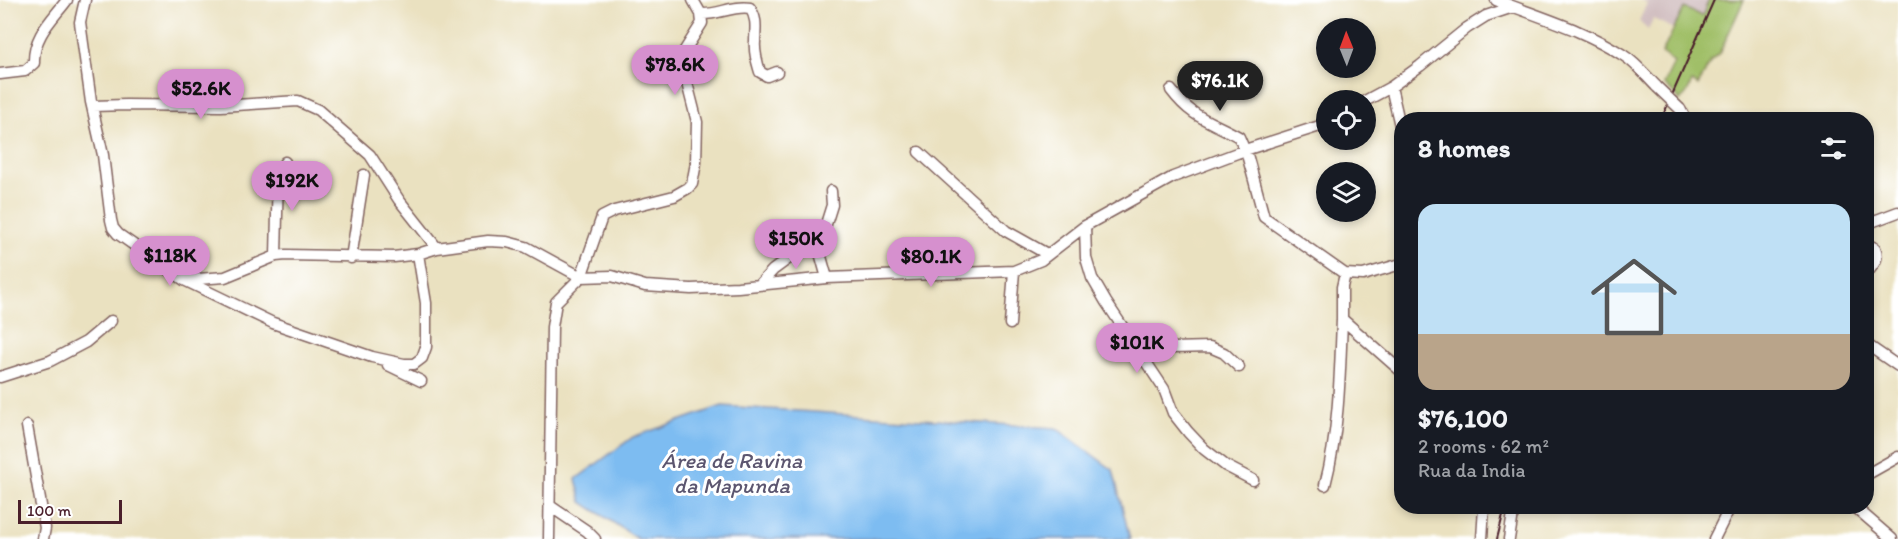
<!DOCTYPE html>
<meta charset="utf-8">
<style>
body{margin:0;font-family:Itim,sans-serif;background:#242831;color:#f1f3f6;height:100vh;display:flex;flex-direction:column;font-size:22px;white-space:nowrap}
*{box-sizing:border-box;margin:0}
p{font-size:20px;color:#9ea1a6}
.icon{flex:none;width:33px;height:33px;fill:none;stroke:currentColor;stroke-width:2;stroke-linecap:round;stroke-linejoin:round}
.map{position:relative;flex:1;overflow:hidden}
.sheet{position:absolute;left:1394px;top:112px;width:480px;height:402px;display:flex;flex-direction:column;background:#171b24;border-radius:24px;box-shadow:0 3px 9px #0003}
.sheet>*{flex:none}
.needle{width:39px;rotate:359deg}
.tools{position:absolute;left:1316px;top:18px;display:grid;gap:12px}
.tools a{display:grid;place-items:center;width:60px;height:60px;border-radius:50%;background:#171b24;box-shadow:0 3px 9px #0003;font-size:30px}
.scale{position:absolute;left:18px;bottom:15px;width:104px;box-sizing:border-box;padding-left:6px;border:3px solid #4a1f2b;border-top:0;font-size:16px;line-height:21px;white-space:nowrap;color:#4a1f2b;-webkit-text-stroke:4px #fff;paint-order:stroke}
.price{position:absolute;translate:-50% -51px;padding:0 14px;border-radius:21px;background:#d690ce;color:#111;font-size:20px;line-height:39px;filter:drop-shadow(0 2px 3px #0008)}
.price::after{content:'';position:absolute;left:50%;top:36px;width:18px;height:14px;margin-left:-9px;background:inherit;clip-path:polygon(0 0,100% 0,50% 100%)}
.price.active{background:#222;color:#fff}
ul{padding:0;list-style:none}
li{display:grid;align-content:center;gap:12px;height:318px;padding:0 24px}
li+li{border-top:2px solid #363941}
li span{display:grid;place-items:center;height:186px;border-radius:18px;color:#555}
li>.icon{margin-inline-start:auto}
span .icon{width:108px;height:108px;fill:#fffc;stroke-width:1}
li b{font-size:26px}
h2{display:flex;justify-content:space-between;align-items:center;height:72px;padding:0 24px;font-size:26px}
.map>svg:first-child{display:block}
</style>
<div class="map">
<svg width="1898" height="539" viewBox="0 0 1898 539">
<rect width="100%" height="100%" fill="#fff"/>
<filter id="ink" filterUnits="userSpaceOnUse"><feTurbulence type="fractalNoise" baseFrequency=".0167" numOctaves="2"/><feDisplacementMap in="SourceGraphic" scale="12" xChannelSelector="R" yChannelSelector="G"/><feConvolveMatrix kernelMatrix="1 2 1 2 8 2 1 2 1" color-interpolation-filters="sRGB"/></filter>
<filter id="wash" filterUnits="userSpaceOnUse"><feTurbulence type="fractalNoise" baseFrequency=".008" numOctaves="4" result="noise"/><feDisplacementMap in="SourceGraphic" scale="24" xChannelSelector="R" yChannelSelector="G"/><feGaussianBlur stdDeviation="1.35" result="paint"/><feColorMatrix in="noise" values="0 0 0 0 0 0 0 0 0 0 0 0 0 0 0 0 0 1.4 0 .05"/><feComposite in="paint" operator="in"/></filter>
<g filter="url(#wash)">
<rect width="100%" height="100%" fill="#eae1c0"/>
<path fill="#d2bfc1" d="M 1641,0 L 1709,0 L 1702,16 L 1684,8 L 1674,29 L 1653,19 L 1648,30 L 1639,21 L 1647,3 Z"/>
<path fill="#a0bf67" stroke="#756f49" stroke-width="1.5" d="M 1709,0 L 1744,0 L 1719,54 L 1711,61 L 1698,86 L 1692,82 L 1685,96 L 1680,100 L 1664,84 L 1674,63 L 1662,53 L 1684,8 L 1702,16 Z"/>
<path fill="#7dbcf1" stroke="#646e8e" stroke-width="1.5" d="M 722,406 L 1056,428 L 1113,470 L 1130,539 L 638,539 L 582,502 L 576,479 L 633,437 Z"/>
</g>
<g filter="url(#ink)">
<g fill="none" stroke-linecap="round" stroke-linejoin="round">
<defs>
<path id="minor" d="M 85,0 L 80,22 L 91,102 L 103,155 L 111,220 L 113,228 L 118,234 L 184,280 L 273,323 L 372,357 L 404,364 L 414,364 L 422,358 L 426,347 L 426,303 L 418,254
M 693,0 L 701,14 C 718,15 734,5 750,8 C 758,20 755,29 755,42 C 754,52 757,62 760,72 L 767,76 L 777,72
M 1496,0 C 1539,17 1585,30 1623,55 C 1636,63 1646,76 1657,87
M 0,74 L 25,71 L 34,63 C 33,36 52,20 67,0
M 1391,87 L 1401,130
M 1171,90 C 1193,119 1209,120 1239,137 L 1248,158 L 1264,217 L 1345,274 L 1363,275 L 1401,264
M 1365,101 L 1391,87 L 1420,66 L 1467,28 L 1486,16 L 1513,7
M 93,106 L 126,105 L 221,106 L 298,101 L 318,110 L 370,155 L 399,200 L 437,248
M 1680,109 L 1686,120
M 919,152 L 1006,231 L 1047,254
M 1866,224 L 1898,212
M 1085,226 L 1086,258 L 1092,278 L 1106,302 L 1164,389 L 1173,413 L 1188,432 L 1204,449 L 1226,466 L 1253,480
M 818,237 L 820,253 L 827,278
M 1866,244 L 1875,248 C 1880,259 1873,265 1866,274
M 276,256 L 278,172 L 285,162
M 351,258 L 364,175
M 1345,274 L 1342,287 L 1342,319 L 1401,371
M 184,280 L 225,277 L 276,256 L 286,255 L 394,257 L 418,254 L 437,248 L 488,241 L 507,242 L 526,247 L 581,277 L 612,276 L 645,286 L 691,289 L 738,287 L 827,278 L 1014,271 L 1041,260 L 1085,226 L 1173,177 L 1245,150 L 1326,124
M 759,285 L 773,270 L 818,237 L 826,224 L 832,205 L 831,191
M 1010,324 L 1014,271
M 1866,344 L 1898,366
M 1134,345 L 1172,348 L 1210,347 L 1224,353 L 1239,367
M 388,365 L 421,381
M 0,377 L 50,361 L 86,342 L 111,321
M 27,426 L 45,528 L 43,539
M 1866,475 L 1898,457
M 1325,485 C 1339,432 1340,374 1342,319
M 550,506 L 587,531 L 595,539
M 1855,507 L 1892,539
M 549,539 L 552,327 L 556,302 L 581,277 L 602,217 L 614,211 L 674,196 L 688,188 L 692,184 L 696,163 L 697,122 L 686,79 L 685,50 L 702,23 L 701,14
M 1482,539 L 1484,507
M 1509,539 L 1514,507
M 1714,539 L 1730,507"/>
</defs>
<use href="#minor" stroke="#82635f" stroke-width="13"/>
<use href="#minor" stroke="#fff" stroke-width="10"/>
<path stroke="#4a1f2b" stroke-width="2" d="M 1661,120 L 1714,0
M 1497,539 L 1505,507"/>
<defs>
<path id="minor-bridge" d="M 1657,87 L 1680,109"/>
</defs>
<use href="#minor-bridge" stroke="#82635f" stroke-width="13" stroke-linecap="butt"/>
<use href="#minor-bridge" stroke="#fff" stroke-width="10"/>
</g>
</g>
<g text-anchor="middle" stroke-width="6" stroke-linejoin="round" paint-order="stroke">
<g font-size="22" font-style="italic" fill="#5c5670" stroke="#fff">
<text x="732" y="468">Área de Ravina<tspan x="732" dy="25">da Mapunda</tspan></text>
</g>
</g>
</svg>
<div class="tools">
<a><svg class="needle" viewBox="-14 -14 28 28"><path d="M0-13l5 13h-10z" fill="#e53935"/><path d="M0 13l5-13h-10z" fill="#9ea1a6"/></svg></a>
<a><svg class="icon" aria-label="locate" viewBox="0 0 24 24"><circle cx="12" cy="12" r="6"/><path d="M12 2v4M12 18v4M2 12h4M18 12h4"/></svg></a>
<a><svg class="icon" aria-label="layers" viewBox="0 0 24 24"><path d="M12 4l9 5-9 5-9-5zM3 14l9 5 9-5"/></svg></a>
</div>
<div class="scale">100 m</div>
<b class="price" style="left:675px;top:96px">$78.6K</b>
<b class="price active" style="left:1220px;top:112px">$76.1K</b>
<b class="price" style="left:201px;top:120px">$52.6K</b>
<b class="price" style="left:292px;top:212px">$192K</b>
<b class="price" style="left:796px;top:270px">$150K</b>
<b class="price" style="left:170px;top:287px">$118K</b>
<b class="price" style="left:931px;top:288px">$80.1K</b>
<b class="price" style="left:1137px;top:374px">$101K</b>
<section class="sheet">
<h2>8 homes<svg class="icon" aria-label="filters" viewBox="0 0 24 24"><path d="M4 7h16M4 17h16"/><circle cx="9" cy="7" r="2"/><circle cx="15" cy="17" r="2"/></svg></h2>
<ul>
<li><span style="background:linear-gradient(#bfe0f5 70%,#b9a48a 0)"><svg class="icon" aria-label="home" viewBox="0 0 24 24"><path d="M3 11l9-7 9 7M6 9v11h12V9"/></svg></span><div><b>$76,100</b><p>2 rooms · 62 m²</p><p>Rua da India</p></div></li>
</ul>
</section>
</div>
